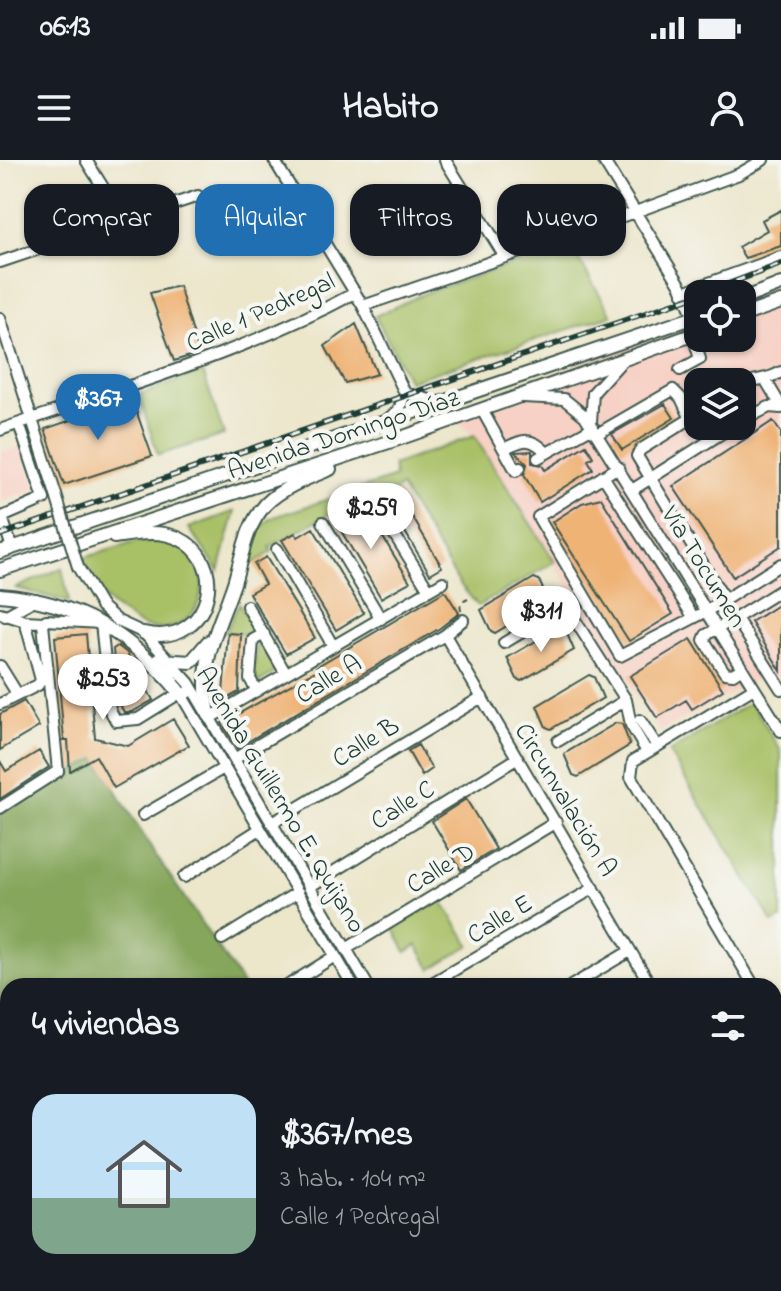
<!DOCTYPE html>
<html lang="es">
<meta charset="utf-8">
<style>
body{margin:0;font-family:"Indie Flower",sans-serif;background:#242831;color:#f1f3f6;height:100vh;display:flex;flex-direction:column;font-size:30px;white-space:nowrap}
*{box-sizing:border-box;margin:0}
p{font-size:26px;color:#9ea1a6}
.icon{flex:none;width:44px;height:44px;fill:none;stroke:currentColor;stroke-width:2;stroke-linecap:round;stroke-linejoin:round}
.map{position:relative;flex:1;overflow:hidden}
.details{position:absolute;left:0px;top:818px;width:782px;height:314px;display:flex;flex-direction:column;background:#171b24;border-radius:24px 24px 0 0;box-shadow:0 2px 6px #0004}
.details>*{flex:none}
.top-card{position:absolute;left:24px;top:24px;width:734px;height:72px;display:flex;gap:16px}
.controls{position:absolute;left:684px;top:120px;display:grid;gap:16px}
.controls a{display:grid;place-items:center;width:72px;height:72px;border-radius:16px;background:#171b24;box-shadow:0 2px 6px #0004;font-size:40px}
.price{position:absolute;translate:-50% -68px;padding:0 18px;border-radius:28px;background:#fff;color:#222;font-size:26px;line-height:52px;filter:drop-shadow(0 2px 4px #0008)}
.price::after{content:'';position:absolute;left:50%;top:48px;width:24px;height:18px;margin-left:-12px;background:inherit;clip-path:polygon(0 0,100% 0,50% 100%)}
.price.current{background:#1f6fb2;color:#fff}
ul{padding:0;list-style:none}
li{display:flex;align-items:center;gap:24px;height:200px;padding:0 32px}
li+li{border-top:2px solid #363941}
li span{display:grid;place-items:center;flex:none;width:224px;height:160px;border-radius:24px;color:#555}
li>.icon{margin-inline-start:auto}
span .icon{width:96px;height:96px;fill:#fffc;stroke-width:1}
li b{font-size:34px}
h2{display:flex;justify-content:space-between;align-items:center;height:96px;padding:0 32px;font-size:34px}
.tag{padding:0 28px;border-radius:24px;background:#171b24;box-shadow:0 2px 6px #0004;font-size:28px;line-height:72px}
.tag.current{background:#1f6fb2;color:#fff}
.status{display:flex;justify-content:space-between;align-items:center;height:56px;padding:0 40px;background:#171b24;direction:ltr}
.status svg{height:22px;fill:currentColor}
header{display:flex;justify-content:space-between;align-items:center;height:104px;padding:0 32px;background:#171b24;font-size:36px;font-weight:700}
.map>svg:first-child{display:block}
</style>
<div class="status"><b>06:13</b><svg viewBox="0 0 49 12"><path d="M0 12V9h3v3zM5 12V6h3v6zM10 12V3h3v9zM15 12V0h3v12zM26 1h20v11H26zM47 4h2v5h-2z"/></svg></div>
<header><svg class="icon" aria-label="menu" viewBox="0 0 24 24"><path d="M4 6h16M4 12h16M4 18h16"/></svg>Habito<svg class="icon" aria-label="person" viewBox="0 0 24 24"><circle cx="12" cy="8" r="4"/><path d="M4 21q1-7 8-7t8 7"/></svg></header>
<div class="map">
<svg width="781" height="1131" viewBox="0 0 781 1131">
<rect width="100%" height="100%" fill="#f6f6f2"/>
<filter id="ink" filterUnits="userSpaceOnUse"><feTurbulence type="fractalNoise" baseFrequency=".0125" numOctaves="2"/><feDisplacementMap in="SourceGraphic" scale="16" xChannelSelector="R" yChannelSelector="G"/><feConvolveMatrix kernelMatrix="1 2 1 2 8 2 1 2 1" color-interpolation-filters="sRGB"/></filter>
<filter id="wash" filterUnits="userSpaceOnUse"><feTurbulence type="fractalNoise" baseFrequency=".006" numOctaves="4" result="noise"/><feDisplacementMap in="SourceGraphic" scale="32" xChannelSelector="R" yChannelSelector="G"/><feGaussianBlur stdDeviation="1.8" result="paint"/><feColorMatrix in="noise" values="0 0 0 0 0 0 0 0 0 0 0 0 0 0 0 0 0 1.4 0 .05"/><feComposite in="paint" operator="in"/></filter>
<g filter="url(#wash)">
<rect width="100%" height="100%" fill="#ece6cb"/>
<path fill="#f7d1c6" fill-rule="evenodd" d="M 781,122 L 781,516 L 757,519 L 660,572 L 474,276 L 448,255 L 698,155 L 698,178 L 742,178 L 742,138 ZM 698,222 L 742,222 L 742,266 L 698,266 Z
M 21,286 L 38,330 L 0,342 L 0,293 Z"/>
<path fill="#a8c066" stroke="#647e4d" stroke-width="2" d="M 570,85 L 612,155 L 409,221 L 375,156 L 425,133 Z
M 203,212 L 224,275 L 158,295 L 139,235 Z
M 474,276 L 555,402 L 478,446 L 459,423 L 401,327 L 350,352 L 345,345 L 270,387 L 272,392 L 251,404 L 261,368 L 271,358 L 395,317 L 393,305 Z
M 235,351 L 219,411 L 189,368 Z
M 159,375 C 226,389 209,482 147,467 C 138,465 128,457 121,452 C 100,438 89,423 83,398 Z
M 62,408 L 69,442 L 16,428 Z
M 239,443 L 255,472 L 251,475 L 225,473 Z
M 260,480 L 276,512 L 259,522 L 253,515 L 257,482 Z
M 751,542 L 781,591 L 781,759 L 773,763 L 669,592 Z
M 441,740 L 470,785 L 431,809 L 417,785 L 406,792 L 394,768 Z"/>
<path fill="#86a65b" stroke="#527248" stroke-width="2" d="M 96,598 L 147,682 L 244,826 L 8,826 L 8,872 L 0,858 L 0,654 Z
M 157,1124 L 405,1124 L 414,1131 L 161,1131 Z"/>
<g fill="none" stroke-linecap="round" stroke-linejoin="round">
<path stroke="#6ebae7" stroke-width="3" d="M 330,1131 L 330,1124"/>
</g>
<g id="blocks">
<path fill="#efb376" d="M 781,50 L 781,86 L 745,98 L 738,87 L 767,70 L 762,60 Z
M 179,126 L 199,193 L 174,201 L 150,133 Z
M 356,164 L 377,214 L 345,223 L 325,186 Z
M 132,239 L 152,296 L 64,325 L 45,269 Z
M 665,244 L 674,258 L 622,290 L 612,274 Z
M 773,261 L 781,273 L 781,386 L 733,417 L 673,326 Z
M 586,285 L 593,297 L 588,300 L 593,309 L 540,342 L 524,315 L 527,304 L 515,292 L 532,291 L 532,303 L 542,305 L 545,310 Z
M 397,331 L 442,407 L 430,414 L 385,338 Z
M 601,338 L 673,454 L 629,481 L 552,362 L 582,343 Z
M 364,346 L 410,422 L 381,438 L 331,354 L 343,347 L 348,356 Z
M 313,368 L 364,453 L 336,470 L 282,380 L 295,373 L 298,377 Z
M 266,397 L 315,478 L 286,494 L 249,433 L 265,424 L 254,404 Z
M 534,418 L 539,420 L 548,441 L 495,473 L 491,471 L 481,450 Z
M 445,431 L 459,453 L 440,468 L 237,588 L 222,563 L 317,510 L 316,507 Z
M 781,443 L 781,511 L 751,462 Z
M 560,467 L 565,469 L 574,490 L 521,521 L 517,519 L 507,498 Z
M 228,473 L 241,474 L 239,532 L 226,539 L 223,533 Z
M 86,474 L 95,578 L 128,586 L 173,559 L 189,585 L 114,628 L 96,596 L 70,611 L 68,580 L 64,580 L 55,477 Z
M 691,479 L 723,530 L 692,549 L 686,540 L 657,558 L 630,516 Z
M 118,486 L 127,493 L 153,540 L 132,552 L 124,552 L 118,541 L 113,489 Z
M 589,515 L 594,517 L 603,538 L 551,569 L 546,567 L 537,546 Z
M 24,541 L 39,567 L 0,590 L 0,554 Z
M 616,563 L 622,564 L 630,585 L 578,617 L 573,615 L 564,594 Z
M 418,585 L 432,609 L 422,616 L 408,591 Z
M 39,591 L 49,607 L 0,639 L 0,601 L 6,611 Z
M 466,639 L 496,689 L 461,710 L 432,661 Z
M 0,860 L 8,874 L 8,906 L 0,911 Z
M 8,938 L 8,991 L 0,978 L 0,943 Z"/>
</g>
</g>
<g filter="url(#ink)">
<use href="#blocks" fill-opacity="0" stroke="#3e564b" stroke-width="2"/>
<g fill="none" stroke-linecap="round" stroke-linejoin="round">
<defs>
<path id="minor" d="M 86,0 L 124,61
M 274,0 L 363,146 L 405,233 L 437,242
M 445,0 L 505,97
M 603,0 L 681,126 L 694,157
M 0,102 L 198,36
M 363,146 L 635,52 L 739,14 L 763,0
M 0,158 L 56,335
M 680,210 L 700,199 L 693,175
M 766,221 L 781,246
M 742,226 C 756,217 764,222 781,212
M 523,237 L 564,239 L 585,256 L 781,571
M 482,250 L 516,311 L 520,308
M 698,254 L 640,290 L 637,296 L 725,440
M 387,260 L 399,250 L 405,233
M 742,261 L 769,247 L 781,248
M 591,262 L 593,233 L 622,201
M 0,270 C 120,228 242,194 355,133
M 597,274 L 673,230 L 681,238 L 691,259
M 504,289 C 523,279 531,276 547,293
M 538,298 L 593,267
M 618,307 L 538,357 L 620,496 L 707,451 L 781,404
M 603,316 L 694,458
M 632,330 L 733,266
M 376,345 L 429,430
M 2,357 L 12,388
M 0,358 L 44,339 L 19,264
M 323,362 L 381,459
M 277,389 L 333,486
M 78,407 L 101,446 L 118,461 L 144,473 L 189,523 L 368,826
M 781,430 L 736,458 L 781,529
M 247,446 L 286,514
M 0,453 L 25,461 L 44,462
M 5,456 L 36,439
M 736,458 L 706,475 L 704,480 L 725,513 L 733,514 L 742,508
M 445,475 L 651,826
M 504,483 L 566,446 L 626,540 L 631,565 L 647,592
M 159,497 L 353,826
M 0,506 L 18,535
M 257,531 L 250,519 L 253,480 L 264,474
M 0,544 L 38,525 L 41,520 L 25,461
M 210,558 L 443,422
M 640,560 L 657,586
M 558,581 L 626,540
M 234,599 L 445,475 L 463,460
M 0,648 L 58,611 L 43,464 L 46,460 L 101,463 L 110,550 L 116,561 L 138,559 L 180,533 L 187,533
M 143,655 L 224,608
M 272,663 L 482,537
M 184,717 L 260,669
M 309,727 L 518,598
M 222,779 L 298,732
M 346,789 L 556,662
M 287,826 L 335,796
M 427,826 L 594,728
M 571,826 L 630,791
M 754,826 L 631,617 L 633,601 L 754,528
M 774,860 L 781,872
M 774,1032 L 781,1044
M 0,1053 L 8,1067
M 42,1124 L 46,1131
M 529,1124 L 533,1131
M 544,1124 L 548,1131
M 498,1131 L 509,1124
M 640,1131 L 652,1124"/>
<path id="major" d="M 684,133 L 781,98
M 742,139 L 781,124
M 742,156 L 781,142
M 114,377 C 130,375 148,371 164,374 C 234,387 216,490 144,473
M 0,392 L 698,156
M 0,410 L 401,278 L 698,173
M 0,435 C 80,442 129,473 180,533
M 161,500 L 191,502 L 208,482
M 210,558 C 197,501 217,474 234,423 C 243,394 245,367 266,344 C 283,327 308,318 330,309"/>
</defs>
<use href="#minor" stroke="#3e564b" stroke-width="14"/>
<use href="#major" stroke="#3e564b" stroke-width="16"/>
<path stroke="#3e564b" stroke-width="2" stroke-dasharray="6 6" stroke-linecap="butt" d="M 732,178 L 734,184 L 749,179 L 748,175 L 742,178
M 461,451 L 460,443 L 468,439"/>
<use href="#minor" stroke="#fff" stroke-width="10"/>
<use href="#major" stroke="#fff" stroke-width="12"/>
<defs>
<path id="rail" d="M 702,134 L 781,104
M 0,375 L 698,135"/>
</defs>
<use href="#rail" stroke="#1f3d34" stroke-width="6"/>
<use href="#rail" stroke="#f6f6f2" stroke-width="3" stroke-dasharray="9" stroke-linecap="butt"/>
<defs>
<path id="minor-bridge" d="M 56,335 L 78,407"/>
</defs>
<use href="#minor-bridge" stroke="#3e564b" stroke-width="14" stroke-linecap="butt"/>
<use href="#minor-bridge" stroke="#fff" stroke-width="10"/>
</g>
</g>
<g text-anchor="middle" stroke-width="8" stroke-linejoin="round" paint-order="stroke">
<g font-size="26" fill="#1f3d34" stroke="#f6f6f2">
<text transform="translate(260 151) rotate(-24)" y="9">Calle 1 Pedregal</text>
<text transform="translate(343 273) rotate(-18)" y="9">Avenida Domingo Díaz</text>
<text transform="translate(705 406) rotate(58)" y="9">Vía Tocumen</text>
<text transform="translate(328 518) rotate(-31)" y="9">Calle A</text>
<text transform="translate(365 581) rotate(-31)" y="9">Calle B</text>
<text transform="translate(282 639) rotate(59)" y="9">Avenida Guillermo E. Quijano</text>
<text transform="translate(567 639) rotate(59)" y="9">Circunvalación A</text>
<text transform="translate(402 644) rotate(-32)" y="9">Calle C</text>
<text transform="translate(440 707) rotate(-31)" y="9">Calle D</text>
<text transform="translate(499 758) rotate(-31)" y="9">Calle E</text>
</g>
</g>
</svg>
<div class="controls">
<a><svg class="icon" aria-label="locate" viewBox="0 0 24 24"><circle cx="12" cy="12" r="6"/><path d="M12 2v4M12 18v4M2 12h4M18 12h4"/></svg></a>
<a><svg class="icon" aria-label="layers" viewBox="0 0 24 24"><path d="M12 4l9 5-9 5-9-5zM3 14l9 5 9-5"/></svg></a>
</div>
<b class="price current" style="left:98px;top:282px">$367</b>
<b class="price" style="left:371px;top:391px">$259</b>
<b class="price" style="left:541px;top:494px">$311</b>
<b class="price" style="left:103px;top:562px">$253</b>
<div class="top-card">
<a class="tag">Comprar</a>
<a class="tag current">Alquilar</a>
<a class="tag">Filtros</a>
<a class="tag">Nuevo</a>
</div>
<section class="details">
<h2>4 viviendas<svg class="icon" aria-label="filters" viewBox="0 0 24 24"><path d="M4 7h16M4 17h16"/><circle cx="9" cy="7" r="2"/><circle cx="15" cy="17" r="2"/></svg></h2>
<ul>
<li><span style="background:linear-gradient(#bfe0f5 65%,#7fa58c 0)"><svg class="icon" aria-label="home" viewBox="0 0 24 24"><path d="M3 11l9-7 9 7M6 9v11h12V9"/></svg></span><div><b>$367/mes</b><p>3 hab. · 104 m²</p><p>Calle 1 Pedregal</p></div></li>
</ul>
</section>
</div>
